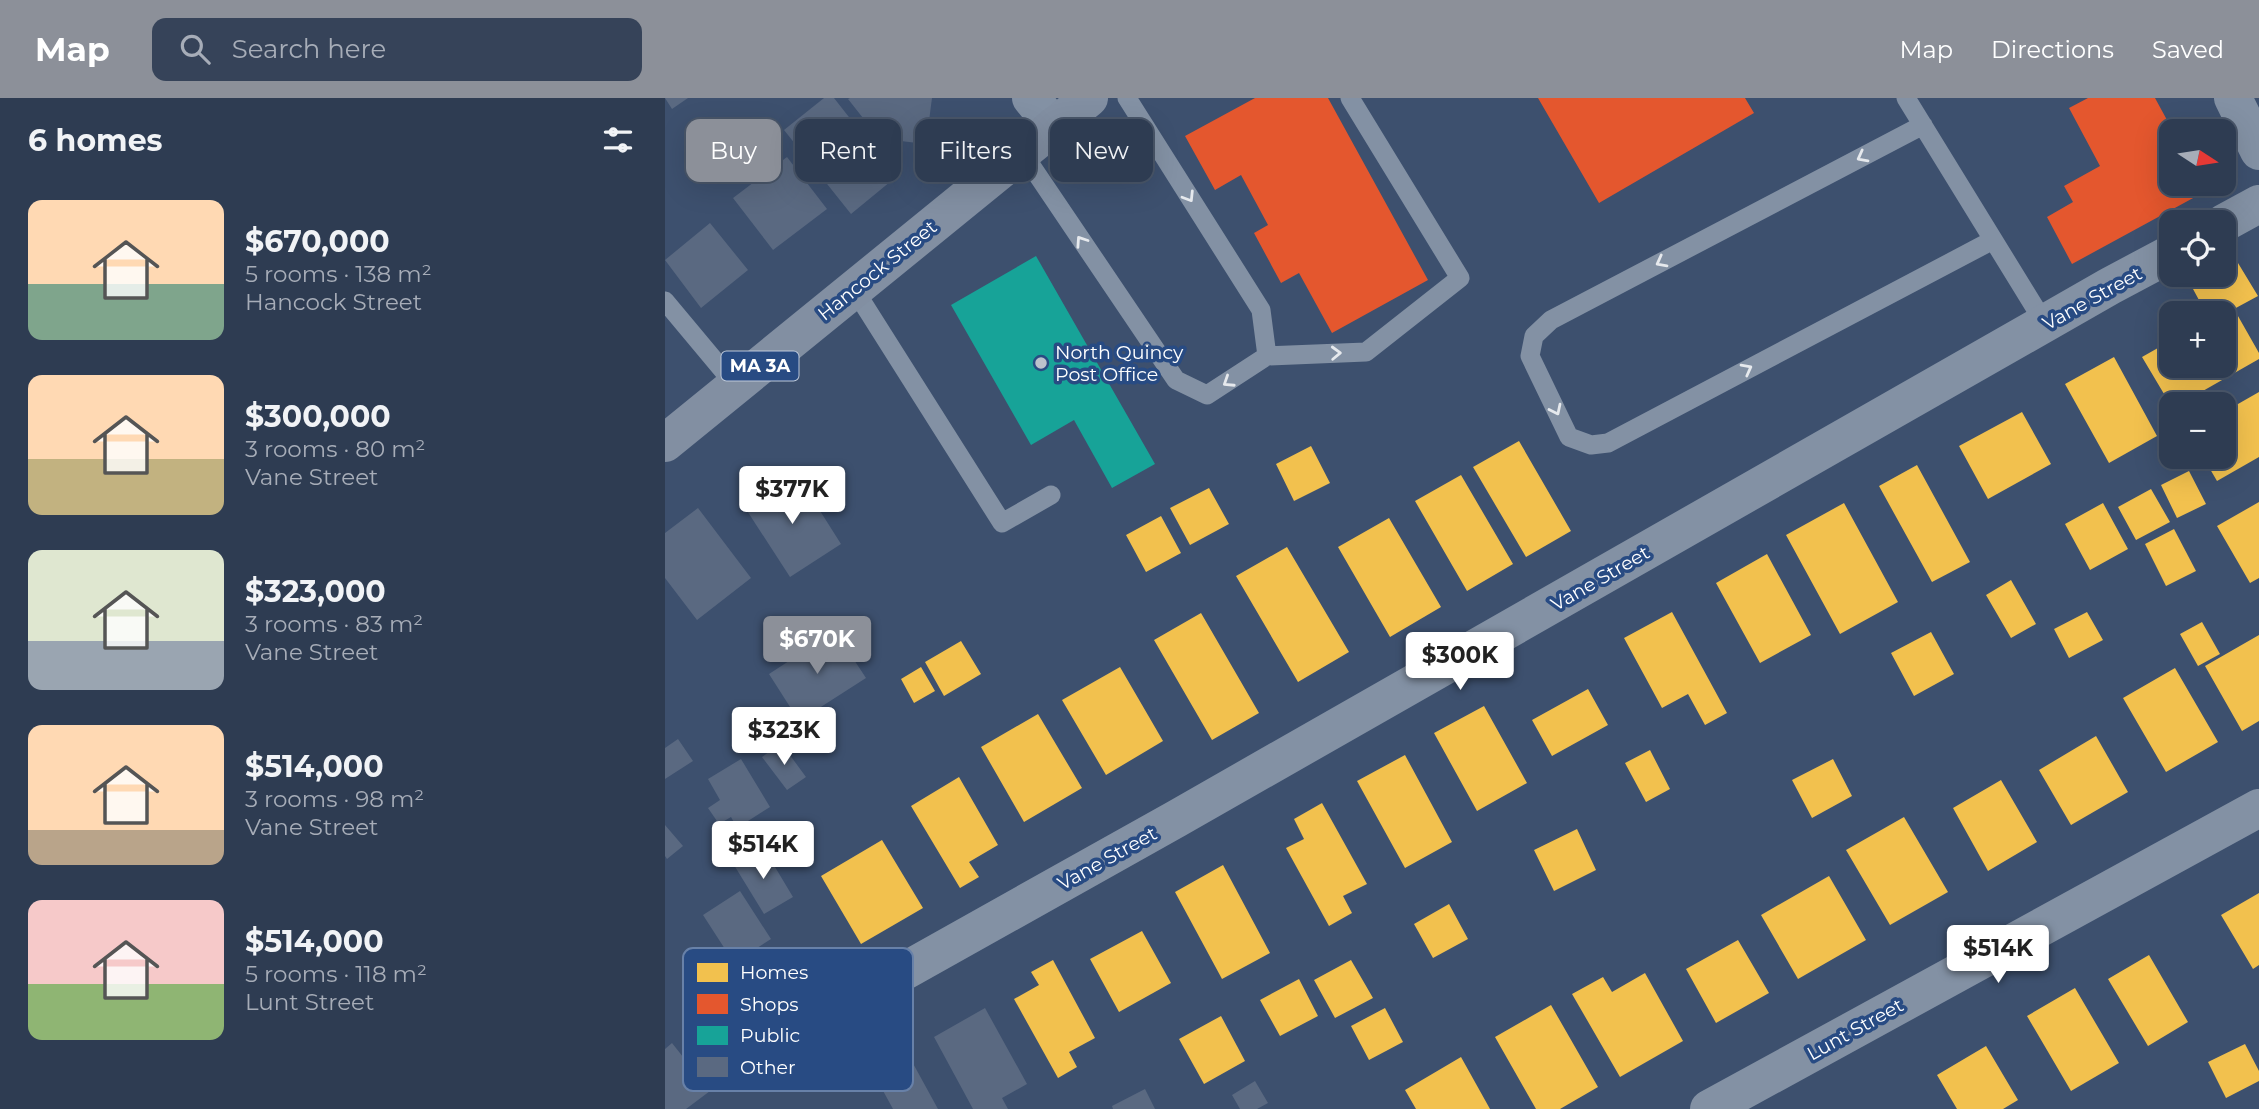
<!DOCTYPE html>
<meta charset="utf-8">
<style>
body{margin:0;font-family:Montserrat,sans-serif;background:#364359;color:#f1f3f6;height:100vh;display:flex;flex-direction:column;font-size:26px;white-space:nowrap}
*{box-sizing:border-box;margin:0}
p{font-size:23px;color:#a7adb8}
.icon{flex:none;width:38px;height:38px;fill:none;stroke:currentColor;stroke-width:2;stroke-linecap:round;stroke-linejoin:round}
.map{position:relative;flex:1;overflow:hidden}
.sheet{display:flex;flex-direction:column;background:#2e3c52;width:665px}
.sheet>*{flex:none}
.hud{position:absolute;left:21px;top:21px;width:665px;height:63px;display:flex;gap:14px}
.needle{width:46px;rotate:102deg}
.controls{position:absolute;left:1494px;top:21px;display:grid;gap:14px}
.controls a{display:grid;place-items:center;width:77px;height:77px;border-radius:14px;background:#2e3c52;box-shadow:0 7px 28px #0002,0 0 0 2px #495669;font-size:35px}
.price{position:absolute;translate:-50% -60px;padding:0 16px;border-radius:7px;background:#fff;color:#222;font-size:23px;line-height:46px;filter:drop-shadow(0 2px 4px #0008)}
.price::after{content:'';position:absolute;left:50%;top:42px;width:21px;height:16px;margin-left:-10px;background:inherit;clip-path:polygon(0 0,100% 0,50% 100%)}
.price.on{background:#8c9099;color:#fff}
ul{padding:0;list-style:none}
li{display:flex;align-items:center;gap:21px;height:175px;padding:0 28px}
li span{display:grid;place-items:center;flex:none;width:196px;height:140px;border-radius:14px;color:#555}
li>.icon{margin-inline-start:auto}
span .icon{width:84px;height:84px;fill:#fffc;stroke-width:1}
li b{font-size:30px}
h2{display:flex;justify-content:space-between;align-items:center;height:84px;padding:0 28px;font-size:30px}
.chip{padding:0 24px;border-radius:14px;background:#2e3c52;box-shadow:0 7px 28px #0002,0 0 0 2px #495669;font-size:24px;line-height:63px}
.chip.on{background:#8c9099;color:#fff}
header{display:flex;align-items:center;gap:42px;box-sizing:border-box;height:98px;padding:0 35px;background:#8c9099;color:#fff}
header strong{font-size:33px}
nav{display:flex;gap:38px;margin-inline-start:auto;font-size:24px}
.search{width:490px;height:63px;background:#364359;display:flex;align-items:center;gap:18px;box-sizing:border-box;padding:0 24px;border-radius:14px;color:#a7adb8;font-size:26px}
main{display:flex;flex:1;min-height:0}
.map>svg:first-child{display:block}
</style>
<header>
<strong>Map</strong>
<div class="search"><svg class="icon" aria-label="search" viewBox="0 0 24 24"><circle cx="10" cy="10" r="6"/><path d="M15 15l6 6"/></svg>Search here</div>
<nav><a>Map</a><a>Directions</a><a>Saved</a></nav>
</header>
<main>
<section class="sheet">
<h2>6 homes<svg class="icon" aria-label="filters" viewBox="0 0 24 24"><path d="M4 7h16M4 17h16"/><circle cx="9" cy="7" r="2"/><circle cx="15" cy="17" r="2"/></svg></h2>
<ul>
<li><span style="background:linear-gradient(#ffd9b3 60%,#7fa58c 0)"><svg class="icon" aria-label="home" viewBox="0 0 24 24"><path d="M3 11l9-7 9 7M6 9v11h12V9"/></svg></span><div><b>$670,000</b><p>5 rooms · 138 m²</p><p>Hancock Street</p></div></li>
<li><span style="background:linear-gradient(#ffd9b3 60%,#c2b280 0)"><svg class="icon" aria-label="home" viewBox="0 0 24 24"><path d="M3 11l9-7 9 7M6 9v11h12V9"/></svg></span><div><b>$300,000</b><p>3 rooms · 80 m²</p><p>Vane Street</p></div></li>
<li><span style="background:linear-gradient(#dfe7d0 65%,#9aa5b1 0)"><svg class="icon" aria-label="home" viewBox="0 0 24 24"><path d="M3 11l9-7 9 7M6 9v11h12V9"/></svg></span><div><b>$323,000</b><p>3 rooms · 83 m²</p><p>Vane Street</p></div></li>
<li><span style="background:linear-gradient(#ffd9b3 75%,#b9a48a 0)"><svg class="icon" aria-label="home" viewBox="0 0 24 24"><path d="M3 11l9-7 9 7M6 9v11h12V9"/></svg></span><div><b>$514,000</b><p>3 rooms · 98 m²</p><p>Vane Street</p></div></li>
<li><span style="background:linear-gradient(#f6c9c9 60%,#8fb573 0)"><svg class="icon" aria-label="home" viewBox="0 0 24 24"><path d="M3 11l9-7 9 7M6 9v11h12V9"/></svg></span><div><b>$514,000</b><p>5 rooms · 118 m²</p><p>Lunt Street</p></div></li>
</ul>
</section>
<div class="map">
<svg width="1594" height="1011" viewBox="0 0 1594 1011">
<rect width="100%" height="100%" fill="#3d506e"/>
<path fill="#f2c14e" d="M 1573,165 L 1593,198 L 1569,211 L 1594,255 L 1594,261 L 1515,306 L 1505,306 L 1477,259 L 1507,242 L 1507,268 L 1559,268 L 1559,215 L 1541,215 L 1528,191 L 1552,177 L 1559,177 L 1559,173 Z
M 1449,259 L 1492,338 L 1444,365 L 1400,286 Z
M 1594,294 L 1594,359 L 1552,383 L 1538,359 L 1559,359 L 1559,314 Z
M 1357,314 L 1386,366 L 1323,401 L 1294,348 Z
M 854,343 L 906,433 L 861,459 L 808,369 Z
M 646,348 L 665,385 L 629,403 L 611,366 Z
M 1252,367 L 1305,464 L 1267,484 L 1214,388 Z
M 1524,373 L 1541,406 L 1512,420 L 1496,387 Z
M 796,377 L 848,466 L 802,493 L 750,403 Z
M 544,390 L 564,426 L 525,447 L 505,410 Z
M 1486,391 L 1505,424 L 1471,442 L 1453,409 Z
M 1594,404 L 1594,480 L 1585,485 L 1552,428 Z
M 1179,405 L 1233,504 L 1175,536 L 1121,437 Z
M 1438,405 L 1463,451 L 1425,472 L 1400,426 Z
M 496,418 L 516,455 L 481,474 L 461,437 Z
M 724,420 L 776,509 L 725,539 L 673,449 Z
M 1509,431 L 1531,473 L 1501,488 L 1480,446 Z
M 622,449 L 684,554 L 633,584 L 571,478 Z
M 1102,456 L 1146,537 L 1095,565 L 1051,485 Z
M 1346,482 L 1371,526 L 1346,540 L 1321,497 Z
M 1007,514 L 1062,615 L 1040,627 L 1023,596 L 997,610 L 959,540 Z
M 1422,514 L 1438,542 L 1404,560 L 1389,531 Z
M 536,515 L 594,615 L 547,642 L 489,542 Z
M 1537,524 L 1555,556 L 1533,568 L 1515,536 Z
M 1266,534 L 1289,576 L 1249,598 L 1226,555 Z
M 1594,537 L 1594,623 L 1577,633 L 1540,568 Z
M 296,543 L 316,576 L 279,598 L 260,564 Z
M 256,569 L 270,593 L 249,605 L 236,581 Z
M 455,569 L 498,643 L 441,677 L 397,602 Z
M 1510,570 L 1553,644 L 1501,674 L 1458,600 Z
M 923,591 L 943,627 L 887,658 L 867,622 Z
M 819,608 L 862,685 L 812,713 L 769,635 Z
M 373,616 L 417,690 L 359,724 L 316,649 Z
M 1431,638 L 1463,694 L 1406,727 L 1374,672 Z
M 985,652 L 1005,691 L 981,704 L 960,665 Z
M 740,657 L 787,744 L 740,770 L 692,683 Z
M 1168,661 L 1187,698 L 1147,720 L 1127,682 Z
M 294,679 L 333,747 L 304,764 L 314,779 L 295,790 L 246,708 Z
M 1336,682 L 1372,744 L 1323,773 L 1288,710 Z
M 657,705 L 702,786 L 678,798 L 687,815 L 664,828 L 621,750 L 639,741 L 629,721 Z
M 1239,719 L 1283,794 L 1225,827 L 1181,752 Z
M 912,731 L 931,772 L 889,793 L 869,752 Z
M 217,742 L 258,810 L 196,846 L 156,778 Z
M 558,767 L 605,855 L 557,881 L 510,794 Z
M 1164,778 L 1201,842 L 1133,881 L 1096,817 Z
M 1594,795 L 1594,867 L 1588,871 L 1556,817 Z
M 784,806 L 803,841 L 768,860 L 749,826 Z
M 477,833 L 506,885 L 454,914 L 425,861 Z
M 1073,842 L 1104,895 L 1051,925 L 1021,871 Z
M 1484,857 L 1523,924 L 1483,948 L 1443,881 Z
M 388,862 L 430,940 L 404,954 L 412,969 L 393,980 L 349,901 L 374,887 L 366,874 Z
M 686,862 L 708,900 L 670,920 L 649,882 Z
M 980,875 L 1018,943 L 955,979 L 907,896 L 938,879 L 947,894 Z
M 634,881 L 653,918 L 615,938 L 595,902 Z
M 1410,890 L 1454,965 L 1406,993 L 1362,918 Z
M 886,907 L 933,989 L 895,1011 L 871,1011 L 830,939 Z
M 720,910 L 738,944 L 704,962 L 686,928 Z
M 556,918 L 580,963 L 539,986 L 514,941 Z
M 1580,946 L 1594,973 L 1594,983 L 1561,1000 L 1543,964 Z
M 1321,948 L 1353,1002 L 1338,1011 L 1292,1011 L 1272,977 Z
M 796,959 L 825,1011 L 751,1011 L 740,992 Z"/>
<path fill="#e4572e" d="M 590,0 L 663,0 L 763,182 L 667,235 L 634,175 L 616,185 L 589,135 L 603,127 L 576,77 L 550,92 L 520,38 Z
M 873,0 L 1080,0 L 1089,15 L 934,105 Z
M 1423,0 L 1490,0 L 1508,33 L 1507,86 L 1537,86 L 1541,93 L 1407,166 L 1382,119 L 1408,104 L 1399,88 L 1435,68 L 1404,10 Z"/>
<path fill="#17a398" d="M 371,158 L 490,366 L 447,390 L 409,322 L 366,347 L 286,207 Z"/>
<path fill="#5a6981" d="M 0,0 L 23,0 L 7,11 Z
M 159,0 L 169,0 L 231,79 L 186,116 L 119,32 Z
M 185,0 L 267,0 L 261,46 L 227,42 L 220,48 L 183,1 Z
M 122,59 L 162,111 L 108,152 L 68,100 Z
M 45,125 L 83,172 L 36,210 L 0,162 Z
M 111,383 L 120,398 L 138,386 L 176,446 L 125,479 L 77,405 Z
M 33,410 L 86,480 L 32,522 L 0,480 L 0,435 Z
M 170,533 L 201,580 L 134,623 L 104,576 Z
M 13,641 L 28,663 L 0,681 L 0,650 Z
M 116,645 L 141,679 L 122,692 L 97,659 Z
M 76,661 L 105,709 L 72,730 L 66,719 L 54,726 L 43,710 L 55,702 L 43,681 Z
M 0,727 L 18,748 L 2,761 L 0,758 Z
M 98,749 L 128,799 L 99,816 L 69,767 Z
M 75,793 L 106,841 L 69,865 L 38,817 Z
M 320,910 L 362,986 L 337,1000 L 343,1011 L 308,1011 L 269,939 Z
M 7,945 L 45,993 L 21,1011 L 0,1011 L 0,951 Z
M 239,949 L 273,1011 L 228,1011 L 205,969 Z
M 590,983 L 603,1005 L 592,1011 L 575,1011 L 567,997 Z
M 480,991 L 490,1011 L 448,1011 L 447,1008 Z"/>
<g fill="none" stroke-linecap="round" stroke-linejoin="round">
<path stroke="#8391a4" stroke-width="19" d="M 1241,0 L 1380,226
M 1258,27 L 886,222 L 869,238 L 865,258 L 904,339 L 926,347 L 943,345 L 1328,142
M 357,54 L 511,282 L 542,297 L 602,258 L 596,212 L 462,0
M 189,191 L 337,425 L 386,397
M 0,203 L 71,288
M 602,258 L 701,254 L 795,180 L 685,0"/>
<path stroke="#8391a4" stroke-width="38" d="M 366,0 L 389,28
M 1559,125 L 1594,106
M 179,907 L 511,721 L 1445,188 L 1507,155
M 1044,1011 L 1594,710"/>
<path stroke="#8391a4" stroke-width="38" d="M 1568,0 L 1594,53"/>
<path stroke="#828fa2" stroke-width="38" d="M 0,345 L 424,0"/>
</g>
<defs><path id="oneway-chevron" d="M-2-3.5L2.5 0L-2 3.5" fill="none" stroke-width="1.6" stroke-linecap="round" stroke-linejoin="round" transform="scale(1.75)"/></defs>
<g stroke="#e6e9ed">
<use href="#oneway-chevron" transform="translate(1197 59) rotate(152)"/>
<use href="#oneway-chevron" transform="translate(524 99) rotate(58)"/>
<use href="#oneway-chevron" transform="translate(416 143) rotate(-124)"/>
<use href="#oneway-chevron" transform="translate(996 164) rotate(152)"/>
<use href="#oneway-chevron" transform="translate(671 255) rotate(-2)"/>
<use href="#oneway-chevron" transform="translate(1082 271) rotate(-28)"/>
<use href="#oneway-chevron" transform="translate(563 284) rotate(147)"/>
<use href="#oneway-chevron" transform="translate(891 312) rotate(64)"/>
</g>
<circle fill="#bbc2cc" stroke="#284b83" stroke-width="2.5" cx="376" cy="265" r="7"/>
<g text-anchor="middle" stroke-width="7" stroke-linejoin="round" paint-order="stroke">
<rect fill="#284b83" stroke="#bec9da" stroke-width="2" x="56.5" y="253.5" width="77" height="29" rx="5"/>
<g font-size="18" font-weight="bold" fill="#fff">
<text x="95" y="274">MA 3A</text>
</g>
<g font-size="19" fill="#fff" stroke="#284b83">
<text transform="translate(212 172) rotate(-39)" y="7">Hancock Street</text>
<text transform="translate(1427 200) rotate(-29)" y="7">Vane Street</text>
<text transform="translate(935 480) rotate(-30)" y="7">Vane Street</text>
<text transform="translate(442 760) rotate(-29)" y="7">Vane Street</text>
<text transform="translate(1190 931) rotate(-29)" y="7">Lunt Street</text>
</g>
<g font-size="19" fill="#fff" stroke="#284b83" text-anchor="start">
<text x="390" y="261">North Quincy<tspan x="390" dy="22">Post Office</tspan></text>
</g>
</g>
<rect x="18" y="850" width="230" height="143" rx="10" fill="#284b83" stroke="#6881a8" stroke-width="2"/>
<rect x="32" y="865" width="31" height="19" fill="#f2c14e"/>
<rect x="32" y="896" width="31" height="20" fill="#e4572e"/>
<rect x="32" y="928" width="31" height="19" fill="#17a398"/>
<rect x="32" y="959" width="31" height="20" fill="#5a6981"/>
<g font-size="19" fill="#fff">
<text x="75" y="881">Homes</text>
<text x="75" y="913">Shops</text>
<text x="75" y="944">Public</text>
<text x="75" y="976">Other</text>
</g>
</svg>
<div class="controls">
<a><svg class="needle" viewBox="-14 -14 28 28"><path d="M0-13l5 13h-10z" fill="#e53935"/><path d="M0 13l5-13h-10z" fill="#a7adb8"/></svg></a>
<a><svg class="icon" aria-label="locate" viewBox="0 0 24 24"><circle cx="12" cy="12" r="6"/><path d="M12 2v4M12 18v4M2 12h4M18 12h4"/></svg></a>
<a>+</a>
<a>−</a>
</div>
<b class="price" style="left:127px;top:428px">$377K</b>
<b class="price on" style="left:152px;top:578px">$670K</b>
<b class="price" style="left:795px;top:594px">$300K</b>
<b class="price" style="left:119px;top:669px">$323K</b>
<b class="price" style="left:98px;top:783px">$514K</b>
<b class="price" style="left:1333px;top:887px">$514K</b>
<div class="hud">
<a class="chip on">Buy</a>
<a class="chip">Rent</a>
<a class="chip">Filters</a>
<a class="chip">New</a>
</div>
</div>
</main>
